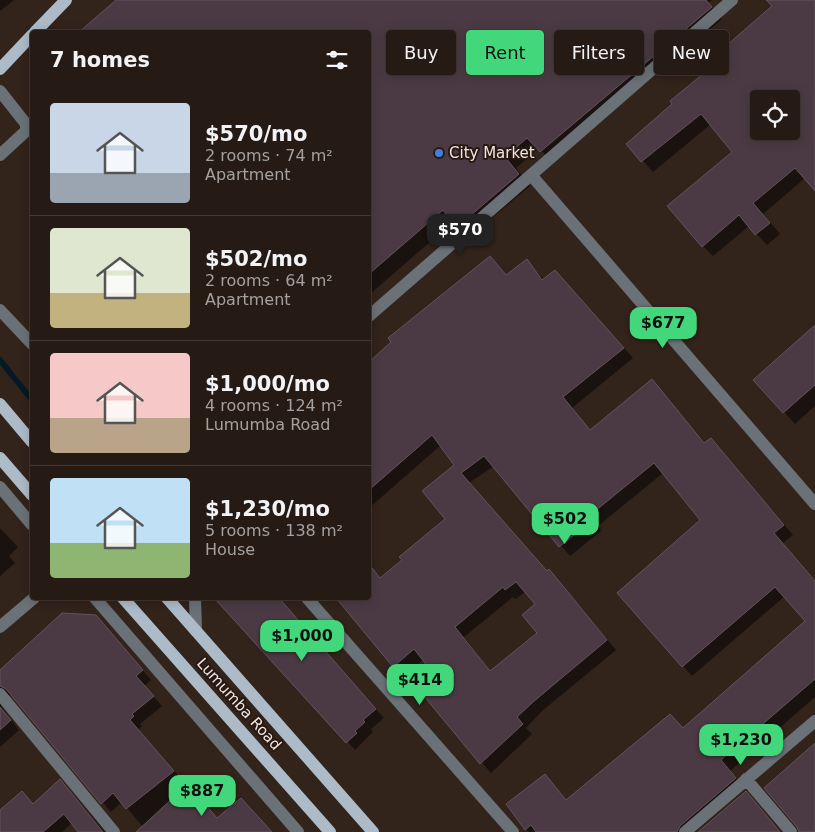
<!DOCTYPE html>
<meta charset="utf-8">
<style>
body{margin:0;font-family:"DejaVu Sans",sans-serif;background:#322722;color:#f1f3f6;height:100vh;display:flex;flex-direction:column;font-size:19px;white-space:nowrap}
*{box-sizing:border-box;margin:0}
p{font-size:16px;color:#a4a1a0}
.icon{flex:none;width:28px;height:28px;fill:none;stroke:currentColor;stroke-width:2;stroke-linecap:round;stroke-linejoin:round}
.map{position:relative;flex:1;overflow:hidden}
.panel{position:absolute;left:30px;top:30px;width:341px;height:570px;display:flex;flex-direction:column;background:#261a14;border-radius:5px;box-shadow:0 2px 12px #0003,0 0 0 1px #423834}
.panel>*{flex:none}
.hud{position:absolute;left:386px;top:30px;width:354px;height:45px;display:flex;gap:10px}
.buttons{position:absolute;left:750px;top:90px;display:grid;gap:10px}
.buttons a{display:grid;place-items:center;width:50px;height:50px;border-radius:5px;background:#261a14;box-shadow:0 2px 12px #0003,0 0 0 1px #423834;font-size:25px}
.price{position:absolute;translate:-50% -42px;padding:0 11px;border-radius:10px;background:#43d77b;color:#111;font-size:16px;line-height:32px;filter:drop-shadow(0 1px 2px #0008)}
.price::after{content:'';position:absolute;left:50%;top:30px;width:15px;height:11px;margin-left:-8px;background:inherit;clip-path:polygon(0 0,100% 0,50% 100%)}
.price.selected{background:#222;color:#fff}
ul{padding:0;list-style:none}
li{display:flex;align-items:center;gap:15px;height:125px;padding:0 20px}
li+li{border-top:1px solid #423834}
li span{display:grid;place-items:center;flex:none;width:140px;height:100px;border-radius:5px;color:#555}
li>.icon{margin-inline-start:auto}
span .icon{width:60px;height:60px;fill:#fffc;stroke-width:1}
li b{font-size:21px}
h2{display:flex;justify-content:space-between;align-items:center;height:60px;padding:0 20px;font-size:21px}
.chip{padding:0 18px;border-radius:5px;background:#261a14;box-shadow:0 2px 12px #0003,0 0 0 1px #423834;font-size:18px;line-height:45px}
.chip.selected{background:#43d77b;color:#111}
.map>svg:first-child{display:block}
</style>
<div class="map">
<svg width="815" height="832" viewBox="0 0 815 832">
<rect width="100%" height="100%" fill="#32231b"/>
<path fill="#0007" fill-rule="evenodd" d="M 0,0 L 14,0 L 0,11 Z
M 118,0 L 712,0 L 708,3 L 722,19 L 552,162 L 539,148 L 516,168 L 530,186 L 468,238 L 453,222 L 369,295 L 369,32 L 81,32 Z
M 768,0 L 815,0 L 815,189 L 805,178 L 763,214 L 780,234 L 767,245 L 749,226 L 713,256 L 703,246 L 734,152 L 711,124 L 653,172 L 628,144 L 711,69 L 773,7 ZM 759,99 L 791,99 L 791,131 L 759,131 Z
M 526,261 L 544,280 L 555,271 L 633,358 L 572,408 L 591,431 L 652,381 L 705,444 L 720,449 L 793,535 L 782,544 L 815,581 L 815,697 L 730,771 L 745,788 L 694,832 L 529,832 L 526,829 L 545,775 L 567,801 L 683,729 L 806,621 L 785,596 L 692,676 L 683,666 L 702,520 L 663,473 L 598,526 L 601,531 L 570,556 L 494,466 L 469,483 L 547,572 L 558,581 L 616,650 L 542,711 L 526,728 L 532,734 L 491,773 L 420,690 L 437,676 L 424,659 L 404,675 L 338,598 L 369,598 L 369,573 L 372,570 L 381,579 L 447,520 L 456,465 L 441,445 L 369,508 L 369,364 L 393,342 L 507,276 ZM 526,591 L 536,605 L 539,633 L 491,672 L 464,637 L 513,597 L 516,599 Z
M 815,327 L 815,406 L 795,424 L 755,380 Z
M 0,528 L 18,547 L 9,556 L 15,563 L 0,576 Z
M 216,598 L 278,598 L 384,718 L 371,729 L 373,732 L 355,750 Z
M 96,616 L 151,680 L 144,686 L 162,706 L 140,724 L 142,726 L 138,730 L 218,820 L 241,799 L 271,832 L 138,832 L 143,827 L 122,802 L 111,812 L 11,695 L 3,697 L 1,706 L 19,730 L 0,747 L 0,671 Z
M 69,790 L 105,832 L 80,832 L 72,823 L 62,832 L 0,832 L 0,811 L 34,805 Z"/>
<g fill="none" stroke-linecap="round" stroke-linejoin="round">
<path stroke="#041923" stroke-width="5.5" d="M 0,360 L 32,400"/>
</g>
<path fill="#4b3a43" stroke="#64535d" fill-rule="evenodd" d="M 116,0 L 706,0 L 712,7 L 540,152 L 527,138 L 505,157 L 519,174 L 456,228 L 443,210 L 369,274 L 369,32 L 79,32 Z
M 766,0 L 815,0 L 815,191 L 795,168 L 753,203 L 770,223 L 755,235 L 739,215 L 702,247 L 667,206 L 732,152 L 701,114 L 641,162 L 626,144 L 672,104 L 670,101 L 709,69 L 705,64 L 772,6 ZM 759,99 L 791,99 L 791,131 L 759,131 Z
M 490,256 L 506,275 L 527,259 L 542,280 L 555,270 L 624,348 L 563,397 L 590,430 L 652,379 L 704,443 L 711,438 L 784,525 L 774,533 L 815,581 L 815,679 L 721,760 L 736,778 L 680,826 L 677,832 L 536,832 L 531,825 L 525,830 L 506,804 L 545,774 L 566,800 L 670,714 L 683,728 L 805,621 L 775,587 L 682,667 L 617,593 L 700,520 L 654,463 L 589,516 L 593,520 L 559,547 L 484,456 L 461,473 L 547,571 L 549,569 L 607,640 L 533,702 L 517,717 L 523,724 L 480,764 L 418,689 L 435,676 L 414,649 L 393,667 L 336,598 L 369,598 L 369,564 L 380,578 L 402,560 L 399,557 L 445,519 L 422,491 L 454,465 L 432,435 L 369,490 L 369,362 L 391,342 L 388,338 ZM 516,582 L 535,604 L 522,615 L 537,633 L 490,671 L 455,627 L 503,587 L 505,590 Z
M 815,325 L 815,385 L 783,413 L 753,380 Z
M 214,598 L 279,598 L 376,709 L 363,720 L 365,722 L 355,731 L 357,733 L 346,743 Z
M 62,613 L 96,615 L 143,670 L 136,676 L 154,696 L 132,714 L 134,716 L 130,720 L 174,771 L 126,809 L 113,793 L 101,804 L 6,689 L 0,686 L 0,670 Z
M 0,707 L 11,720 L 0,730 Z
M 815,743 L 815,832 L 799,832 L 797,827 L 764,788 Z
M 60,779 L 103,832 L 78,832 L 64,814 L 43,832 L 0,832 L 0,810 L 22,791 L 33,804 Z
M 188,784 L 217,818 L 241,798 L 272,832 L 136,832 Z
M 746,791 L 780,832 L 698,832 Z"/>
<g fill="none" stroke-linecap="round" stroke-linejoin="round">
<path stroke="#6a7177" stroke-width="12" d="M 0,91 L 26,124 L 26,131 L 0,155
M 532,176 L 815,504
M 0,310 L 32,344
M 369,316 L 732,0
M 0,487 L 32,525
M 95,598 L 298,832
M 195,598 L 196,631
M 307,598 L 513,832
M 0,627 L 34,598
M 0,694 L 114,832
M 746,779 L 791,832
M 685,832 L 815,721"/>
<path stroke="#adbbc8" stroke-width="12" d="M 35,32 L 66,0
M 0,69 L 32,35
M 0,404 L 32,442
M 0,458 L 32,495
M 123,598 L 330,832
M 167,598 L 373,832"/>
</g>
<circle fill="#3f7fe0" stroke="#281912" stroke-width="2" cx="439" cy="153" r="5"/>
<g text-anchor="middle" stroke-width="4" stroke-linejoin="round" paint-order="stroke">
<g font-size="15" fill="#f1e6e1" stroke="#281912" text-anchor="start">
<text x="449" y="158">City Market</text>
</g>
<g font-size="15" fill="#f1e6e1" stroke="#281912">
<text transform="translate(239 704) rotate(48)" y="5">Lumumba Road</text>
</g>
</g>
</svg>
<div class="buttons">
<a><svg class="icon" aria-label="locate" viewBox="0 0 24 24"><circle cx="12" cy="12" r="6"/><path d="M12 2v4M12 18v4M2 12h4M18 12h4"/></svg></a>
</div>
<b class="price selected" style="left:460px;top:256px">$570</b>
<b class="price" style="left:663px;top:349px">$677</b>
<b class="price" style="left:565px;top:545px">$502</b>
<b class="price" style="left:302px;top:662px">$1,000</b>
<b class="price" style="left:420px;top:706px">$414</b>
<b class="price" style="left:741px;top:766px">$1,230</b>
<b class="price" style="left:202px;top:817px">$887</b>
<div class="hud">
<a class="chip">Buy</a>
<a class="chip selected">Rent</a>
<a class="chip">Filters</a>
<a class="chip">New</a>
</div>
<section class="panel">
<h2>7 homes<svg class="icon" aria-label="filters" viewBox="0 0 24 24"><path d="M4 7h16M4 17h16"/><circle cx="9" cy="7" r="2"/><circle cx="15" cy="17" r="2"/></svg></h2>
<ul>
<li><span style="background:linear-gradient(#c9d6e8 70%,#9aa5b1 0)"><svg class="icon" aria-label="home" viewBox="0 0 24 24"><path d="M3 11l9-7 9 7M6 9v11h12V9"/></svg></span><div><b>$570/mo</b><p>2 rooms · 74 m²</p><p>Apartment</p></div></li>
<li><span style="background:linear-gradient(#dfe7d0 65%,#c2b280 0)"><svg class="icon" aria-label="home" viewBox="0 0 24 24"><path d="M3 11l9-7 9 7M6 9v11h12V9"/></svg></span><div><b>$502/mo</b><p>2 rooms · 64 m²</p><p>Apartment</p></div></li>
<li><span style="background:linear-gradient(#f6c9c9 65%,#b9a48a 0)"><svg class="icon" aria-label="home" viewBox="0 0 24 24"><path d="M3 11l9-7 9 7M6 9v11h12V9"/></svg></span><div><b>$1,000/mo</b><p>4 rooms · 124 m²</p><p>Lumumba Road</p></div></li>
<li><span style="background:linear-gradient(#bfe0f5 65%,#8fb573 0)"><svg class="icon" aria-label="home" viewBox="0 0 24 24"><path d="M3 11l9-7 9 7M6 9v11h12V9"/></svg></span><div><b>$1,230/mo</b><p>5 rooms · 138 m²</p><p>House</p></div></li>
</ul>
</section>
</div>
